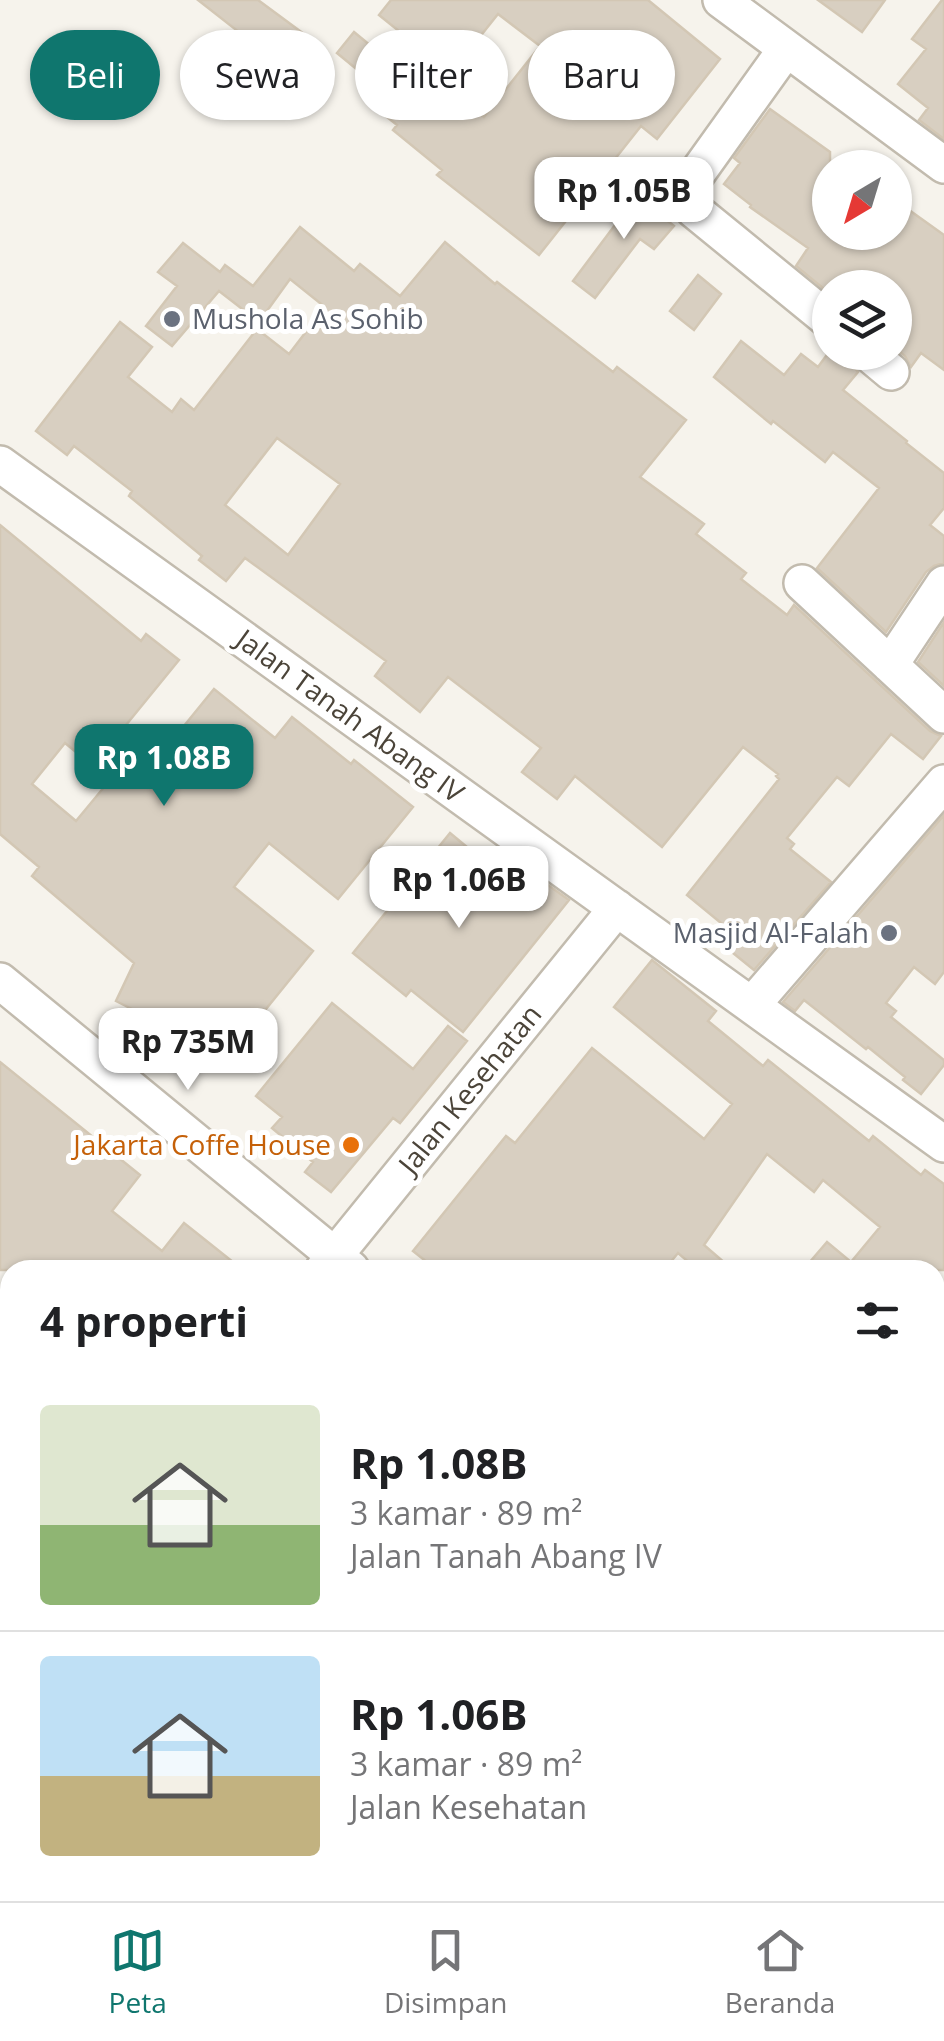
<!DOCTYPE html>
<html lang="id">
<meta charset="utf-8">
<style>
body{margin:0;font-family:"Open Sans",sans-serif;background:#f6f6f6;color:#202124;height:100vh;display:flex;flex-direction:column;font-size:38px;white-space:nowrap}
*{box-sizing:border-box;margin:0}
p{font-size:32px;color:#757577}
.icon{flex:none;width:55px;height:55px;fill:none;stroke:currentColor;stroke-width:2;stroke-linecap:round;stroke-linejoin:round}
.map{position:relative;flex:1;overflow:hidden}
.sheet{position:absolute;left:0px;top:1260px;width:945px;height:642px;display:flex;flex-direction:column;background:#fff;border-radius:30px 30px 0 0;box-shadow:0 2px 8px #0004}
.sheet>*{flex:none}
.banner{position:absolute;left:30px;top:30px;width:885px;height:90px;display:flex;gap:20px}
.needle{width:65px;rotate:218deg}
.tools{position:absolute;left:812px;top:150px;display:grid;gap:20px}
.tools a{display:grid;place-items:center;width:100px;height:100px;border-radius:50%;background:#fff;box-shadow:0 2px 8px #0004;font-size:50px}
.price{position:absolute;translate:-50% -85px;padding:0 22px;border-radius:20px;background:#fff;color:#222;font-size:32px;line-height:65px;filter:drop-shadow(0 2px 5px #0008)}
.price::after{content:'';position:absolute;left:50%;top:60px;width:30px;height:22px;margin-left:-15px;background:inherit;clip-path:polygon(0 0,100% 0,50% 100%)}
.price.on{background:#0f766e;color:#fff}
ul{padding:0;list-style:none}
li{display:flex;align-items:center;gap:30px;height:250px;padding:0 40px}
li+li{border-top:2px solid #e0e0e0}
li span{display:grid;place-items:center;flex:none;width:280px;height:200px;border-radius:10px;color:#555}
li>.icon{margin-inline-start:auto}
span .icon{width:120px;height:120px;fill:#fffc;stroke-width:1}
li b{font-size:42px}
h2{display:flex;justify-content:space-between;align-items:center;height:120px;padding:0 40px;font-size:42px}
.tag{padding:0 35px;border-radius:45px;background:#fff;box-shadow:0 2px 8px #0004;font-size:35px;line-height:90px}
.tag.on{background:#0f766e;color:#fff}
.tabs{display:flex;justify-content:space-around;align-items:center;height:140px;border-top:2px solid #e0e0e0;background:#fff;font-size:28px;color:#757577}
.tabs a{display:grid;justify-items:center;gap:5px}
.tabs .on{color:#0f766e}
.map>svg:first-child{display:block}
</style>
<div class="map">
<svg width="944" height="1901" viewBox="0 0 944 1901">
<rect width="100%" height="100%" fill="#f6f3ec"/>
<path fill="#d8cfc1" stroke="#d3c7b4" stroke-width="2.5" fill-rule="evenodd" d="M 198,0 L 258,0 L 323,48 L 303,74 L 252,35 L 249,40 Z
M 391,0 L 648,0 L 720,59 L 657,139 L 641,126 L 539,255 L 437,175 L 442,170 L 393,130 L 397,125 L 367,101 L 382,83 L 411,107 L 434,77 L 484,117 L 540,46 L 498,14 L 451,73 L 379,15 Z
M 818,0 L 885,0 L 862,32 Z
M 942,0 L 944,0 L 944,139 L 919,120 L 928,108 L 898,84 L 926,49 L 912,39 Z
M 354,32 L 377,51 L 360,72 L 337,53 Z
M 770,109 L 830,152 L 830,232 L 895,232 L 895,200 L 944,235 L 944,370 L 921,353 L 911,367 L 905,356 L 895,348 L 895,288 L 824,289 L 796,266 L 808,248 L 750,207 L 751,205 L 724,184 L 740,163 L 734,158 Z
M 642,189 L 660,203 L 654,210 L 674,226 L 654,249 L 640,239 L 595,298 L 573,281 Z
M 300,227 L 354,271 L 360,264 L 400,296 L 445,242 L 495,284 L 497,282 L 613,372 L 617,367 L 686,420 L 640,477 L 704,524 L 696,534 L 746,573 L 741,579 L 787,615 L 794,605 L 930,731 L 941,736 L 923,759 L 891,734 L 849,786 L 837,777 L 787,838 L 794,844 L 790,849 L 831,882 L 754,970 L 722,944 L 732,932 L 687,895 L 779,779 L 776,776 L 778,774 L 743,747 L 662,847 L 575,776 L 557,799 L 522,772 L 541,748 L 448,677 L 420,712 L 375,676 L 386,661 L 245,558 L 226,581 L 199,560 L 202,556 L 129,496 L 132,491 L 74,446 L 67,455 L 36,431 L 120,322 L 152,347 L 128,377 L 172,412 L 181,399 L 194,410 L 257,329 L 289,354 L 325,307 L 290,279 L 259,322 L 219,291 L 172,346 L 146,326 L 177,286 L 158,272 L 183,243 L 220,272 L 225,265 L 253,286 ZM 277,438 L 340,484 L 288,555 L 225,505 Z
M 698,275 L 721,294 L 694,330 L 670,311 Z
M 741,341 L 784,375 L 801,354 L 818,367 L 829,352 L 846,352 L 848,360 L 858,372 L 843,390 L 907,441 L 906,443 L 944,473 L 944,508 L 930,525 L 944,536 L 944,563 L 934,566 L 926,572 L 886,632 L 817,568 L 879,488 L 833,452 L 825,462 L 773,421 L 771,424 L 714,377 Z
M 0,525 L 141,641 L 146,634 L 179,660 L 126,725 L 162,753 L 214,689 L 275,738 L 292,717 L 351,764 L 354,760 L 413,807 L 338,899 L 269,843 L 234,887 L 313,951 L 219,1067 L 149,1010 L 146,1016 L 116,1001 L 134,963 L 32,876 L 39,867 L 0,834 ZM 65,743 L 110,780 L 76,821 L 32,784 Z
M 944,622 L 944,686 L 918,662 Z
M 944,815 L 944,972 L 935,984 L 914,967 L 886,1003 L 896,1011 L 891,1017 L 944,1060 L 944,1065 L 921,1094 L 903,1080 L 905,1077 L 868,1047 L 866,1049 L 804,1000 L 795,1011 L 783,1002 Z
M 450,833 L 508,881 L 520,865 L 569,900 L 463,1032 L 411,990 L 406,996 L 353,953 Z
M 652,960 L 716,1011 L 708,1021 L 763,1066 L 768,1060 L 869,1141 L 873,1136 L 921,1175 L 925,1170 L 944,1184 L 944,1270 L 803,1270 L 827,1242 L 851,1262 L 880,1227 L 823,1180 L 814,1192 L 767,1154 L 704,1245 L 733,1270 L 698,1270 L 678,1253 L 664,1270 L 437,1270 L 413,1251 L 506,1136 L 515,1143 L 592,1048 L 704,1139 L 732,1104 L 614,1007 Z
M 332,1003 L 413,1069 L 448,1026 L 467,1041 L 400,1123 L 393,1118 L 331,1192 L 305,1172 L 313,1162 L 272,1128 L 282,1117 L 256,1096 Z
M 0,1062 L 140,1175 L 112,1211 L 162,1251 L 184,1223 L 243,1270 L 0,1270 Z"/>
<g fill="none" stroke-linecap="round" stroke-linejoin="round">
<defs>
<path id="minor" d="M 721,0 L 944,165
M 786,49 L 688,186 L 685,199 L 694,210 L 830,321
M 867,352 L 891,372
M 0,464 L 944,1144
M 802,583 L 944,715
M 890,665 L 944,584
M 0,981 L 351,1269
M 752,1005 L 944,783
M 323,1270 L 617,908
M 935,1624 L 944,1631
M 0,1683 L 10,1670
M 935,1694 L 944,1686
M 0,1843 L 10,1852
M 56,1892 L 65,1901
M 722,1901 L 730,1892"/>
</defs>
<use href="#minor" stroke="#c2bbae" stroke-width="40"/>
<use href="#minor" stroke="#fff" stroke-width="35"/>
</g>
<g fill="#6b7280" stroke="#fff" stroke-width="4">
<circle cx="172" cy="319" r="10"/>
<circle cx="889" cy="933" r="10"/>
</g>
<circle fill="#e8710a" stroke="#fff" stroke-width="4" cx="351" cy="1145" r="10"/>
<g text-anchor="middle" stroke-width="10" stroke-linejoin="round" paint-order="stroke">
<g font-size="28" fill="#5b616d" stroke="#fff" text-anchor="start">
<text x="192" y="329">Mushola As Sohib</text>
<text x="869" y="943" text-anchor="end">Masjid Al-Falah</text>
</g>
<g font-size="28" fill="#4b4439" stroke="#fff">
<text transform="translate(350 716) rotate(36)" y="10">Jalan Tanah Abang IV</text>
<text transform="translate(470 1089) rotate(-51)" y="10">Jalan Kesehatan</text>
</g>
<g font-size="28" fill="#c56008" stroke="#fff" text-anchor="end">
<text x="331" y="1155">Jakarta Coffe House</text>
</g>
</g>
</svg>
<div class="tools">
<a><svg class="needle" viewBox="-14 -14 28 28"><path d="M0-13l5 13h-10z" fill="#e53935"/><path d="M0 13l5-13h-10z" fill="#757577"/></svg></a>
<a><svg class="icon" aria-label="layers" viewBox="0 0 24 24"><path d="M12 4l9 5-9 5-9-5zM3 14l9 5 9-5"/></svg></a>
</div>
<b class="price" style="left:624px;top:242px">Rp 1.05B</b>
<b class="price on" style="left:164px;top:809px">Rp 1.08B</b>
<b class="price" style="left:459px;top:931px">Rp 1.06B</b>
<b class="price" style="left:188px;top:1093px">Rp 735M</b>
<div class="banner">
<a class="tag on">Beli</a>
<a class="tag">Sewa</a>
<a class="tag">Filter</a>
<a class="tag">Baru</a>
</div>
<section class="sheet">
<h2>4 properti<svg class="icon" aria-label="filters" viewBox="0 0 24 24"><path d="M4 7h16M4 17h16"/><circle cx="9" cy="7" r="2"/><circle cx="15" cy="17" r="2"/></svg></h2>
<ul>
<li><span style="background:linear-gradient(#dfe7d0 60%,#8fb573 0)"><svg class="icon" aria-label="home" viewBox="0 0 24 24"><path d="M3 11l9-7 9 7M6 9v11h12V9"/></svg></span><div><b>Rp 1.08B</b><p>3 kamar · 89 m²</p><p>Jalan Tanah Abang IV</p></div></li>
<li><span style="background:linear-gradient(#bfe0f5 60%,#c2b280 0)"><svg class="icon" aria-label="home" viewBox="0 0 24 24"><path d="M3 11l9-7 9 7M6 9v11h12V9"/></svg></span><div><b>Rp 1.06B</b><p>3 kamar · 89 m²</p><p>Jalan Kesehatan</p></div></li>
</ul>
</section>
</div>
<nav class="tabs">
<a class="on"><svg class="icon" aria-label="map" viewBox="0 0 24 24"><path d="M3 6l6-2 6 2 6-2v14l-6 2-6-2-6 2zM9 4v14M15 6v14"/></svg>Peta</a>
<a><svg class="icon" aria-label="saved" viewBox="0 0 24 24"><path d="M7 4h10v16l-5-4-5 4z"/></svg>Disimpan</a>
<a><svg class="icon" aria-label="home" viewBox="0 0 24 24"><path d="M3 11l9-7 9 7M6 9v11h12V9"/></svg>Beranda</a>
</nav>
